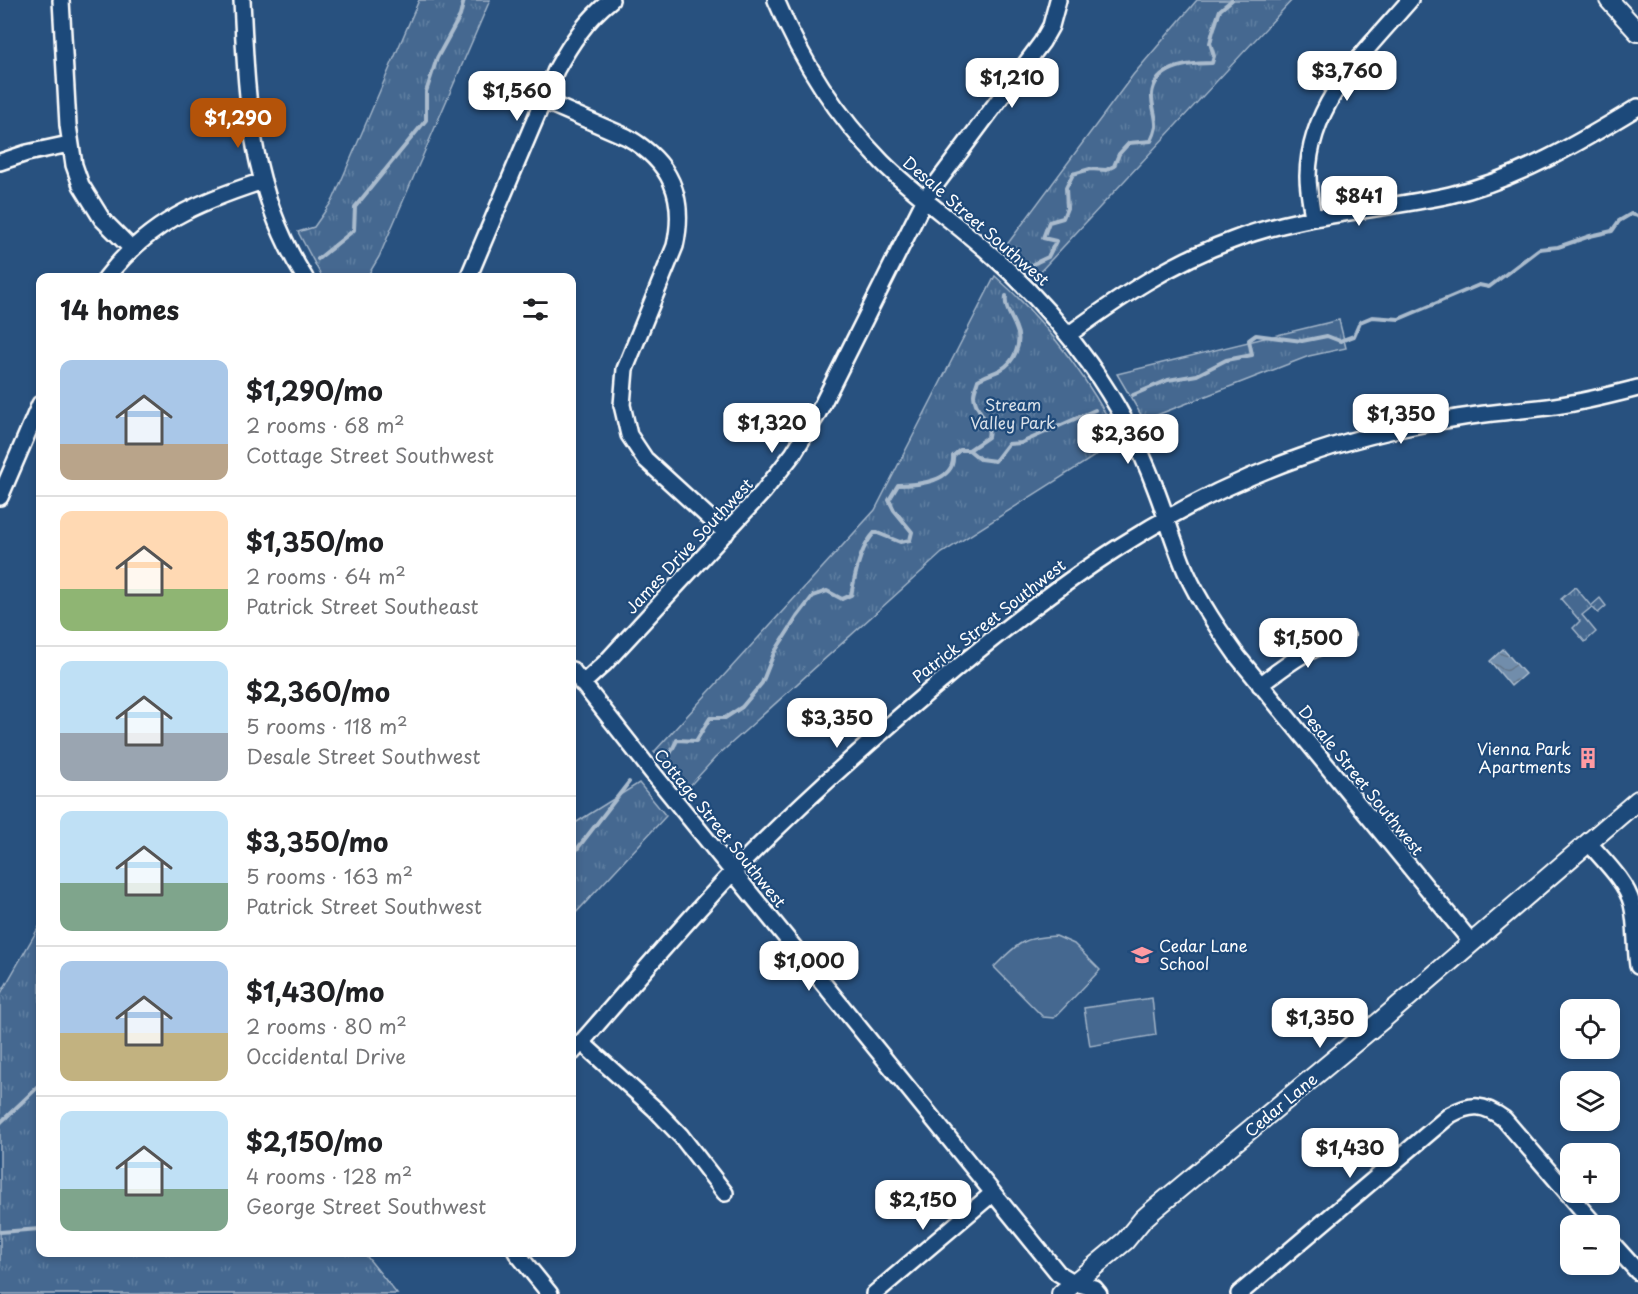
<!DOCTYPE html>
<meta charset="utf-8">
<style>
body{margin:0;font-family:"Playpen Sans",sans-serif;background:#f6f6f6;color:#202124;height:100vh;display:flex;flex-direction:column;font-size:22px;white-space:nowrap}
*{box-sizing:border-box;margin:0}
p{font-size:20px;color:#757577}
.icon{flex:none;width:33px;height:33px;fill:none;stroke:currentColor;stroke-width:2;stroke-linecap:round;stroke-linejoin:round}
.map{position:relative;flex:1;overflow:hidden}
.details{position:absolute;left:36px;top:273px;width:540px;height:984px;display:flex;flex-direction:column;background:#fff;border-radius:12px;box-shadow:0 3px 9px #0003}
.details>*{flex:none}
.buttons{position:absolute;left:1560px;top:999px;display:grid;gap:12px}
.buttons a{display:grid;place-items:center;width:60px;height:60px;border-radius:12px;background:#fff;box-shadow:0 3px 9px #0003;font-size:30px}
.price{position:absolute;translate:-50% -51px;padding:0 14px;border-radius:12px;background:#fff;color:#222;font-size:20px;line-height:39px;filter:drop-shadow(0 2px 3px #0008)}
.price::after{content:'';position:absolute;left:50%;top:36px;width:18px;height:14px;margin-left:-9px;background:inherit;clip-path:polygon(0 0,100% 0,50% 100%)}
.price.current{background:#b45309;color:#fff}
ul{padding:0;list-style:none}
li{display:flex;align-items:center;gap:18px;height:150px;padding:0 24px}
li+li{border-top:2px solid #e0e0e0}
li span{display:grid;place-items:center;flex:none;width:168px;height:120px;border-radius:12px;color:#555}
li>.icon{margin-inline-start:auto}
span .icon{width:72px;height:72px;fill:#fffc;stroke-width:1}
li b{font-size:26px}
h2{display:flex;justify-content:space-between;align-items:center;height:72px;padding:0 24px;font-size:26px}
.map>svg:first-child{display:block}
</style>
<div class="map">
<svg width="1638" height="1294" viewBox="0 0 1638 1294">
<defs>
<pattern id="park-tufts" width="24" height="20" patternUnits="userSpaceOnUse" patternTransform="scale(1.5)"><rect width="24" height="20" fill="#446890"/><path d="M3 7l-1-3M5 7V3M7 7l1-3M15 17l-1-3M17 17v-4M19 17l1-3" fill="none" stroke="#607fa1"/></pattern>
<pattern id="water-waves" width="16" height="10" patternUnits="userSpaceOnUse" patternTransform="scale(1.5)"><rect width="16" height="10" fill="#718dab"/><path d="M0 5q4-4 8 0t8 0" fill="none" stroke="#64768a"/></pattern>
</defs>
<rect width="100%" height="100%" fill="#28517f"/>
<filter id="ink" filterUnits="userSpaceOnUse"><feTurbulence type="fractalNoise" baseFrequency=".0167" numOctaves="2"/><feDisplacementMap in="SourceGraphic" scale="12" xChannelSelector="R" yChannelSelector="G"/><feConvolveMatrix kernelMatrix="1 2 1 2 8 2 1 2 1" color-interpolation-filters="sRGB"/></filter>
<g filter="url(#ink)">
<path fill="#446890" stroke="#a2b4c8" stroke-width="1.5" d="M 1056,936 L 1074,944 L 1100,970 L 1057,1015 L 1054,1018 L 1043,1017 L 994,967 C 1017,944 1022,937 1056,936 Z
M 1152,998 L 1156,1035 L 1090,1046 L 1084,1008 Z"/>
<path fill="url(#park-tufts)" stroke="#a2b4c8" stroke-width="1.5" d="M 419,0 L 490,0 L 379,257 L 367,277 L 322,277 L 298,232 L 314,227 L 333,200 Z
M 1197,0 L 1292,0 L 1037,275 L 1006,246 L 1133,75 Z
M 995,276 C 1047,322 1088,378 1120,440 L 942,553 L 715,758 L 687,789 L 654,752 L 875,510 Z
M 1339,320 L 1346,348 L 1309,356 L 1144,420 L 1117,374 Z
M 1575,587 L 1591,606 L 1600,598 L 1606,606 L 1598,613 L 1592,607 L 1582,615 L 1596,632 L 1585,642 L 1573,628 L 1580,621 L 1561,599 Z
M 639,783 L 666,816 L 572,917 L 572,825 Z
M 40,925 L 40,1252 L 364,1253 L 397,1294 L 0,1294 L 0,995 Z"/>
<path fill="url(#water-waves)" stroke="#aabbcd" stroke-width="1.5" d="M 1503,649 L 1525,674 L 1511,686 L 1490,661 Z"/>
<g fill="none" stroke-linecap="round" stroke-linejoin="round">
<path stroke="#aabbcd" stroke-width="4" d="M 318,259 L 354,230 L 355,207 L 426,120 L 426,92 L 437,58 L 460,16 L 464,0
M 1033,264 L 1048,257 L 1056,241 L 1043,238 L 1049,222 L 1063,218 L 1067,208 L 1066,188 L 1073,174 L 1090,169 L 1106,170 L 1114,166 L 1119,154 L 1129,143 L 1151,141 C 1153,137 1155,132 1156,127 C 1157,117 1151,105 1152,94 C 1155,66 1190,63 1212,63 L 1214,56 L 1210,43 L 1213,31 L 1220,10 L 1232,0
M 1133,395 L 1168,380 L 1197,375 L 1226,360 L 1252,355 L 1249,340 L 1256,335 L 1302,341 L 1327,336 L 1340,341 L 1354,336 L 1360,322 L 1372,317 L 1399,319 L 1479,285 L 1489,287 L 1539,249 L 1558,247 L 1590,236 L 1612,231 L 1619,221 L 1631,214 L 1638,216
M 969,450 L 980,459 L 995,461 L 1008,444 L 1021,443 L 1095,410
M 668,758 L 677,740 L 696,741 L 710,718 L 725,718 L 742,707 L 762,683 L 774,653 L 797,617 L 813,596 L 827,591 L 842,599 L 851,595 C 856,573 859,549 875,532 L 900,542 L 910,540 L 912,532 L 894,510 L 889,500 L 898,485 C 917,485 955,482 953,456 L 960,450 L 969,450 L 988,437 C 992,420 974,411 974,395 C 974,390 977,384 978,380 C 985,375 993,374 1000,370 C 1014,363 1023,343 1016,328 C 1012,317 1004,308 1006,296
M 572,883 L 574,853 L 629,782
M 0,1123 L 40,1085
M 0,1232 L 40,1229"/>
<defs>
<path id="minor" d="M 61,0 L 68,125 L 74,165 L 81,185 L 102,219 L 132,249
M 242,0 C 247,102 249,188 305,278
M 776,0 C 801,60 837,116 882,162 C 914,194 952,220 986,250 C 1025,284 1059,321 1089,363 C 1116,401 1139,444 1155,487 C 1166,515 1174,544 1186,572 C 1200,603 1219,630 1238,657 L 1472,943
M 544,101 L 627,137 C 671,162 686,197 675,246 L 625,369 L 622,405 L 629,435 L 645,459 L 726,533
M 0,162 L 27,153 L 69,144
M 1313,217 C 1311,204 1308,190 1308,176 C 1309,103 1365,52 1410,0
M 106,278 C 149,222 198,202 263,181
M 468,278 L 556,70 C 571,43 586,20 611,0
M 1068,335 C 1120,297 1172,262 1233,240 C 1303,213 1377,211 1450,195 C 1518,179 1579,143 1638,107
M 0,497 L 40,404
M 572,670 L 652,772 L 1058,1273 L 1075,1283 L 1094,1288 L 1099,1294
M 582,684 L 605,663 L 763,492 L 793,454 L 817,415 L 925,199 L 1042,42 L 1051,26 L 1058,0
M 1260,685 C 1291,661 1309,648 1346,636
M 1588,842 C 1603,860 1626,881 1632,904 C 1637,924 1635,945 1638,966
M 581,1042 L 655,1109 L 681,1136 L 725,1193
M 572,1053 C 625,993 677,931 732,873 C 803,800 880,732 958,667 C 1066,578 1168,504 1301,457 C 1348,440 1396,428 1446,420 C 1482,413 1519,411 1555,406 C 1583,402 1611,395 1638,388
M 1610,1241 L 1638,1272
M 516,1252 L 550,1294
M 874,1294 L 993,1193
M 1239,1294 L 1450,1115 C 1472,1103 1484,1104 1504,1119 L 1596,1226"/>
<path id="major" d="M 1609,0 L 1638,32
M 1061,1294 L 1125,1241 L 1143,1219 L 1152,1211 L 1383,1019 L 1638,800"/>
</defs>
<use href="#minor" stroke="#fff" stroke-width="20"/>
<use href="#major" stroke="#fff" stroke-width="22"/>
<use href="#minor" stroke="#1f4a7a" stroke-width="15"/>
<use href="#major" stroke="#1f4a7a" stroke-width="18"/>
</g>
</g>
<defs>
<symbol id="building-bare" viewBox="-9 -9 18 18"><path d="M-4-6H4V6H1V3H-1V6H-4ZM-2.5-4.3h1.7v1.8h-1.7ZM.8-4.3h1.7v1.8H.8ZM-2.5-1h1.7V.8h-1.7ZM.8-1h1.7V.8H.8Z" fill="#ff9aa2" stroke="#1f4a7a" stroke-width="2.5" paint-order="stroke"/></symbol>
<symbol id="school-bare" viewBox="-9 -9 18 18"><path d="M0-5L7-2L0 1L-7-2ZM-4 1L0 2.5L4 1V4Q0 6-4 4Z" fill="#ff9aa2" stroke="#1f4a7a" stroke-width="2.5" paint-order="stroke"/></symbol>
</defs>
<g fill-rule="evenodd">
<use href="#building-bare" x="1573" y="743" width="30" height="30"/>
<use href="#school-bare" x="1127" y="940" width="30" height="30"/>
</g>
<g text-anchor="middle" stroke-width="4.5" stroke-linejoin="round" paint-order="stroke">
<g font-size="16" fill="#fff" stroke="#1f4a7a">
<text transform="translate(976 221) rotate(41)" y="6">Desale Street Southwest</text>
<text transform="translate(689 546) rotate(-47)" y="6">James Drive Southwest</text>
<text transform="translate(989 621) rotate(-38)" y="6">Patrick Street Southwest</text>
<text transform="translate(1361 780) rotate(51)" y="6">Desale Street Southwest</text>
<text transform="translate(720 828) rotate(51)" y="6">Cottage Street Southwest</text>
<text transform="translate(1281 1105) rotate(-40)" y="6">Cedar Lane</text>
</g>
<g font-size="16" fill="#dae1e9" stroke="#1f4a7a">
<text x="1013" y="411">Stream<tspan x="1013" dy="18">Valley Park</tspan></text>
</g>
<g font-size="16" fill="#fff" stroke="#1f4a7a" text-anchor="end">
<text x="1571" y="755">Vienna Park<tspan x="1571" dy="18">Apartments</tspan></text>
<text x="1159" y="952" text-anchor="start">Cedar Lane<tspan x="1159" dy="18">School</tspan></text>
</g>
</g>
</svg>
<div class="buttons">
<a><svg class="icon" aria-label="locate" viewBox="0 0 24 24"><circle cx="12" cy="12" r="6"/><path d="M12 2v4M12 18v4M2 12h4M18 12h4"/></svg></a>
<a><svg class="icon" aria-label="layers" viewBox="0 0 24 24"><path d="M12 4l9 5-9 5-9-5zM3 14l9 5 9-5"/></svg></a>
<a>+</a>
<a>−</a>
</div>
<b class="price" style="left:1347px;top:102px">$3,760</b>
<b class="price" style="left:1012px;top:109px">$1,210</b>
<b class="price" style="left:517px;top:122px">$1,560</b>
<b class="price current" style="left:238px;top:149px">$1,290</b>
<b class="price" style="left:1359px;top:227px">$841</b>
<b class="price" style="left:1401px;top:445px">$1,350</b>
<b class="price" style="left:772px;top:454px">$1,320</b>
<b class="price" style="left:1128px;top:465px">$2,360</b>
<b class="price" style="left:1308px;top:669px">$1,500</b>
<b class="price" style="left:837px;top:749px">$3,350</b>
<b class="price" style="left:809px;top:992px">$1,000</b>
<b class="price" style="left:1320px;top:1049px">$1,350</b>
<b class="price" style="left:1350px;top:1179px">$1,430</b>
<b class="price" style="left:923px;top:1231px">$2,150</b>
<section class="details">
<h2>14 homes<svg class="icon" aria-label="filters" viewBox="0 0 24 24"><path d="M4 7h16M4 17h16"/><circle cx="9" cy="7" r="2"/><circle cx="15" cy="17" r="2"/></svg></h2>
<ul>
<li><span style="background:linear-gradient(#a9c7e8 70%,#b9a48a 0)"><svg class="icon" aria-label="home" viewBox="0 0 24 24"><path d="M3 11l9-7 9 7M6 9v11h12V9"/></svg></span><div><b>$1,290/mo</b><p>2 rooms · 68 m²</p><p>Cottage Street Southwest</p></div></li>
<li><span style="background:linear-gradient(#ffd9b3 65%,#8fb573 0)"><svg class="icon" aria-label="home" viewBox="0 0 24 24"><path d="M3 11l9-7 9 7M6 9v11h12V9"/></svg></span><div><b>$1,350/mo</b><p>2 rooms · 64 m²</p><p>Patrick Street Southeast</p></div></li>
<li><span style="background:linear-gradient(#bfe0f5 60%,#9aa5b1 0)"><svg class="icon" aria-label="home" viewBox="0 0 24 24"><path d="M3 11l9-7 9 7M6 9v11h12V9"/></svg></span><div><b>$2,360/mo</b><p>5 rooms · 118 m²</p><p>Desale Street Southwest</p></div></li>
<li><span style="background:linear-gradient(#bfe0f5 60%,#7fa58c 0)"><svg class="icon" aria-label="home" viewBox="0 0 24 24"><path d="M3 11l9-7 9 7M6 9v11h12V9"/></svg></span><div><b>$3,350/mo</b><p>5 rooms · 163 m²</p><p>Patrick Street Southwest</p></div></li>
<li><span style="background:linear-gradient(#a9c7e8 60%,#c2b280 0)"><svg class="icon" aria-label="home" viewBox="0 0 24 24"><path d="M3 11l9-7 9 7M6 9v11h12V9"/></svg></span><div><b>$1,430/mo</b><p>2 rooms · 80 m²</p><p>Occidental Drive</p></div></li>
<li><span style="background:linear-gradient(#bfe0f5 65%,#7fa58c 0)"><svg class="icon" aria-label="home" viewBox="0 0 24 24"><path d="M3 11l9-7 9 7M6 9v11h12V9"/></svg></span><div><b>$2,150/mo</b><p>4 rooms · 128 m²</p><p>George Street Southwest</p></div></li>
</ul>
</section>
</div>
